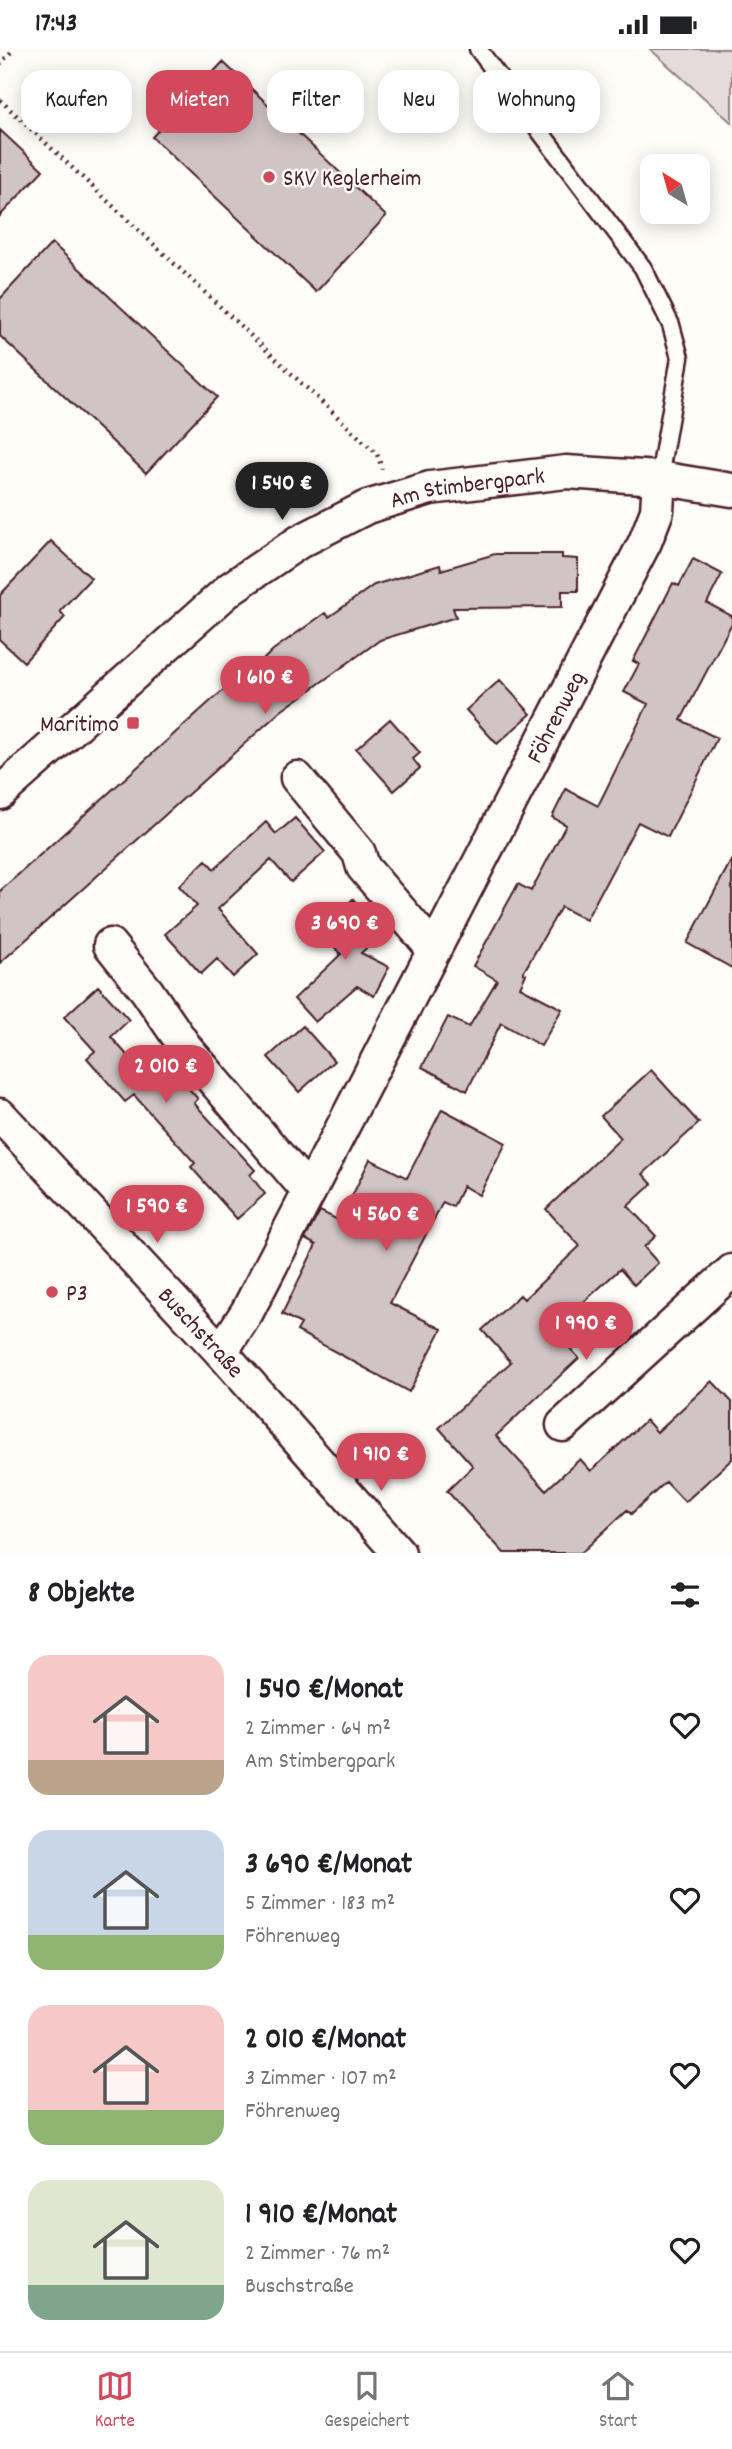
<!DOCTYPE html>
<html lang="de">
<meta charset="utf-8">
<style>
body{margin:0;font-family:Dekko,sans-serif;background:#f6f6f6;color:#202124;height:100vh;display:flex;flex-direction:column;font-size:26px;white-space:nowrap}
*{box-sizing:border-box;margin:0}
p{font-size:23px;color:#757577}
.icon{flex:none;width:38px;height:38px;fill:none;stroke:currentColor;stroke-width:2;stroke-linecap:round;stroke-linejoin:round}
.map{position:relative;height:1504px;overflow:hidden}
.panel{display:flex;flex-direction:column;background:#fff;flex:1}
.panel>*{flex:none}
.top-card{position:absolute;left:21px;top:21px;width:691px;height:63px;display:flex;gap:14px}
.needle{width:46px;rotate:323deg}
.controls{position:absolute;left:640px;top:105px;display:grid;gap:14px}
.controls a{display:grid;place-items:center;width:70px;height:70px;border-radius:14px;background:#fff;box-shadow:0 4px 18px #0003;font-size:35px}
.price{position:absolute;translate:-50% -60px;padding:0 16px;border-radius:24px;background:#d1495b;color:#fff;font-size:23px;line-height:46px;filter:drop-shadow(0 2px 4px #0008)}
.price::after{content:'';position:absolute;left:50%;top:42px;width:21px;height:16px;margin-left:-10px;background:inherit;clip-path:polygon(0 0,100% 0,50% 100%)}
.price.on{background:#222;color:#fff}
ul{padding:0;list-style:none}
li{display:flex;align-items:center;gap:21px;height:175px;padding:0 28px}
li span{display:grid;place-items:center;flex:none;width:196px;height:140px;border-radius:21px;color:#555}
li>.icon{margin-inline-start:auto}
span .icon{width:84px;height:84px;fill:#fffc;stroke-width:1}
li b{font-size:30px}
h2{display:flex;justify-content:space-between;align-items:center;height:84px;padding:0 28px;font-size:30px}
.pill{padding:0 24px;border-radius:21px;background:#fff;box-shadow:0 4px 18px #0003;font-size:24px;line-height:63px}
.pill.on{background:#d1495b;color:#fff}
.status{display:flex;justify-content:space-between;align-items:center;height:49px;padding:0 35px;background:#fff;direction:ltr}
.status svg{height:19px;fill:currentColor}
.tabs{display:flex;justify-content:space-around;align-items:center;height:98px;border-top:2px solid #e0e0e0;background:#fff;font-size:19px;color:#757577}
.tabs a{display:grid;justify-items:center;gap:4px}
.tabs .on{color:#d1495b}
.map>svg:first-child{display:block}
</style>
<div class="status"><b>17:43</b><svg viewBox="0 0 49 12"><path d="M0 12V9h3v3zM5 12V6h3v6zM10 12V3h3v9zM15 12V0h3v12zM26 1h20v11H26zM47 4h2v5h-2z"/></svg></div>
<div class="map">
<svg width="732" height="1504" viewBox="0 0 732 1504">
<rect width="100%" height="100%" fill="#fdfcf7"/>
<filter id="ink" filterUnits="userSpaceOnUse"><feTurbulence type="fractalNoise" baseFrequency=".0143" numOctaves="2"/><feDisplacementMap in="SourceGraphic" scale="14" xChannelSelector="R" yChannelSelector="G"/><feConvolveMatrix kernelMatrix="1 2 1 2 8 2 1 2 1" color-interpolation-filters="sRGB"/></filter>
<g filter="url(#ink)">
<path fill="#e3dcda" stroke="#967e82" stroke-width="2" d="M 650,0 L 732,0 L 732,74 Z"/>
<path fill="#d0c5c4" stroke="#4a1f2b" stroke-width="2" d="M 223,13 L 386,167 L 316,243 L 152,88 Z
M 0,81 L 43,121 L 0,167 Z
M 52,194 L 217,348 L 146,424 L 0,287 L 0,250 Z
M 51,492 L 91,529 L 60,562 L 65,568 L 24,613 L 0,591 L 0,546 Z
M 495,505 L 562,505 L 562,509 L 578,510 L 578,542 L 562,542 L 562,558 L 453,559 L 456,568 L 380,591 L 281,662 L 0,914 L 0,842 L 214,649 L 232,634 L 236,638 L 273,601 L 325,564 L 329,568 L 374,536 L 440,516 L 441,521 Z
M 693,510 L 722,525 L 707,554 L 732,567 L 732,574 L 681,671 L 717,689 L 668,788 L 638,773 L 586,871 L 561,858 L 523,924 L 526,925 L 520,938 L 562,960 L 541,997 L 501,974 L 467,1042 L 422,1018 L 448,968 L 469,978 L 497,931 L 473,917 L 518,835 L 531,842 L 566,776 L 552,768 L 566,740 L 598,757 L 648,655 L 624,643 L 639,615 L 633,612 L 673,534 L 679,537 Z
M 500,631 L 531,665 L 497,695 L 466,661 Z
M 390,670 L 420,704 L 413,710 L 420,719 L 394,742 L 356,700 Z
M 295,769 L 325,803 L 291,833 L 271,811 L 218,860 L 258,905 L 233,928 L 217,910 L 201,925 L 165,885 L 197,857 L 179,837 L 206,811 L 214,820 L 266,773 L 276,785 Z
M 732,810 L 732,919 L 687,894 Z
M 353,850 L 383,884 L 361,904 L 389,918 L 374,947 L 357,937 L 315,973 L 294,950 L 341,905 L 319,881 Z
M 98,937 L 129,971 L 111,988 L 150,1032 L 168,1016 L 198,1050 L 194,1054 L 255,1121 L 250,1126 L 265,1145 L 237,1170 L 191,1118 L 195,1114 L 134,1046 L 125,1053 L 87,1009 L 95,1002 L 64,968 Z
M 303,977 L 334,1012 L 299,1043 L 268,1008 Z
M 651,1021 L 699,1074 L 643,1125 L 652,1135 L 628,1157 L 656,1187 L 644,1198 L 658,1214 L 634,1236 L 620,1220 L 553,1281 L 579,1309 L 496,1387 L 546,1441 L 580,1410 L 591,1422 L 646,1371 L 657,1383 L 712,1332 L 732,1353 L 732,1410 L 685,1453 L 666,1433 L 631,1465 L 627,1461 L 581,1504 L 504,1504 L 447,1442 L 473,1417 L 439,1379 L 511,1313 L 482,1281 L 520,1246 L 524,1250 L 580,1197 L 546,1160 L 621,1089 L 601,1067 Z
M 442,1060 L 506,1094 L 479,1146 L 463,1137 L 453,1158 L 443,1153 L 390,1254 L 442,1280 L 409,1343 L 297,1282 L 301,1275 L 282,1265 L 316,1196 L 305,1190 L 320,1162 L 340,1172 L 370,1110 L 407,1129 Z"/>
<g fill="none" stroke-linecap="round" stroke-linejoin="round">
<defs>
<path id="service" d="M 478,0 L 643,219 L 671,276 L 680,309 L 659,429"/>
<g id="minor">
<path d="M 297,729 L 359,804 L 363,818 L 434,901"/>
<path id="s1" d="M 0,744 L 231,539 L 299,493 L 367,458 L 430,439 L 566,423 L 659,429 L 732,441"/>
<path d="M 110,896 L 147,942 L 186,999 L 309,1143"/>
<path id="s2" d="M 0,1066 L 221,1303 L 399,1504"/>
<path id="s3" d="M 221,1303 L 247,1263 L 645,493 L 657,462 L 659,429"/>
<path d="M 563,1376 L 732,1222"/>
</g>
</defs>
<use href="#service" stroke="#4a1f2b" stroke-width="21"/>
<use href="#minor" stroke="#4a1f2b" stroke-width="37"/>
<path stroke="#4a1f2b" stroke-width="4.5" stroke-dasharray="2 5" stroke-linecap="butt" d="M 0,15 L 14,0
M 0,51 L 377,405 L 382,420"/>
<use href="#service" stroke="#fdfcf7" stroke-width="16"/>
<use href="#minor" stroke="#fdfcf7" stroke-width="32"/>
</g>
</g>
<g fill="#d1495b" stroke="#fdfcf7" stroke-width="2.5">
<circle cx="269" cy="128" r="7"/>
<rect x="126" y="667" width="14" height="14" rx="3.5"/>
<circle cx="52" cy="1243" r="7"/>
</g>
<g text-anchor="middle" stroke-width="5" stroke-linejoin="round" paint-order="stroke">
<g font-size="24" fill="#4a1f2b" stroke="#fdfcf7" text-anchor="start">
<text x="283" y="136">SKV Keglerheim</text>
<text x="119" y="682" text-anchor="end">Maritimo</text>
<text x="66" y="1251">P3</text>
</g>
<g font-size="24" fill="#4a1f2b" stroke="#fdfcf7">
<text dy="8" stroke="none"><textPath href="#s1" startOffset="570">Am Stimbergpark</textPath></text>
<text dy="8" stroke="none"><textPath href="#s3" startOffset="718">Föhrenweg</textPath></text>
<text dy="8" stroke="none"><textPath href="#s2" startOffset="296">Buschstraße</textPath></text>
</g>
</g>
</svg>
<div class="controls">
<a><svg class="needle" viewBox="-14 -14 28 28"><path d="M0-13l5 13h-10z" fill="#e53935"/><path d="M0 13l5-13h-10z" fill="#757577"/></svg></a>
</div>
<b class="price on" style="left:282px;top:473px">1 540 €</b>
<b class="price" style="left:265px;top:667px">1 610 €</b>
<b class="price" style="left:345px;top:913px">3 690 €</b>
<b class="price" style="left:166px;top:1056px">2 010 €</b>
<b class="price" style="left:157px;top:1196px">1 590 €</b>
<b class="price" style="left:386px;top:1204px">4 560 €</b>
<b class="price" style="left:586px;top:1313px">1 990 €</b>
<b class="price" style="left:381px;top:1444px">1 910 €</b>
<div class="top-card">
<a class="pill">Kaufen</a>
<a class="pill on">Mieten</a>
<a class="pill">Filter</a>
<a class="pill">Neu</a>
<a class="pill">Wohnung</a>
</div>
</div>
<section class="panel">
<h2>8 Objekte<svg class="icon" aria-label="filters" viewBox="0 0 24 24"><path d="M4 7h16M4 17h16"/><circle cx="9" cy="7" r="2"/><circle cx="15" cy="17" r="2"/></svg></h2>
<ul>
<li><span style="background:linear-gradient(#f6c9c9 75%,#b9a48a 0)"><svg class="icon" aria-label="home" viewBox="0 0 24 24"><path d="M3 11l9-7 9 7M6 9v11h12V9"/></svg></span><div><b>1 540 €/Monat</b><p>2 Zimmer · 64 m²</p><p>Am Stimbergpark</p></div><svg class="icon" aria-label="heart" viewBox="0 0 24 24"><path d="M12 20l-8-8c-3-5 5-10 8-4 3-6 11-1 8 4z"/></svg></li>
<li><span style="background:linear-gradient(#c9d6e8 75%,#8fb573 0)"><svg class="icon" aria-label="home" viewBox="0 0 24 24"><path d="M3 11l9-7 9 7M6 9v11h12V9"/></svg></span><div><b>3 690 €/Monat</b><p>5 Zimmer · 183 m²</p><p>Föhrenweg</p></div><svg class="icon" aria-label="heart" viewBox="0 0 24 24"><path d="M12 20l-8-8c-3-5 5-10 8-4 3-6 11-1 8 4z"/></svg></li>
<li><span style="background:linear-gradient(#f6c9c9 75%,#8fb573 0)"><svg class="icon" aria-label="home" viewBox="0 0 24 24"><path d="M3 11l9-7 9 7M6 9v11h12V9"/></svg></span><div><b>2 010 €/Monat</b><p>3 Zimmer · 107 m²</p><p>Föhrenweg</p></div><svg class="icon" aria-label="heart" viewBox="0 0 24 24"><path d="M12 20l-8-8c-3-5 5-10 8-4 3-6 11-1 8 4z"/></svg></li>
<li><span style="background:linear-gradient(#dfe7d0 75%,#7fa58c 0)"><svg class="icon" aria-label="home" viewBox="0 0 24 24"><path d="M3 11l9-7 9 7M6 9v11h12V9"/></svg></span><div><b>1 910 €/Monat</b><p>2 Zimmer · 76 m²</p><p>Buschstraße</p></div><svg class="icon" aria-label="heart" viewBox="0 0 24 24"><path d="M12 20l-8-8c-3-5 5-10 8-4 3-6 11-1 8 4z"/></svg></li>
</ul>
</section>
<nav class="tabs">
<a class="on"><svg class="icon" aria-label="map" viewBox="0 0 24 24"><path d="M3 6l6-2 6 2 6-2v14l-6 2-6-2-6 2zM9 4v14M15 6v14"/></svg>Karte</a>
<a><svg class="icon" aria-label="saved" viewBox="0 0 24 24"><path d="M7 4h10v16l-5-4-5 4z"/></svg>Gespeichert</a>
<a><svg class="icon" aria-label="home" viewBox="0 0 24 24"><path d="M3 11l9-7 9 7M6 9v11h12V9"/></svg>Start</a>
</nav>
